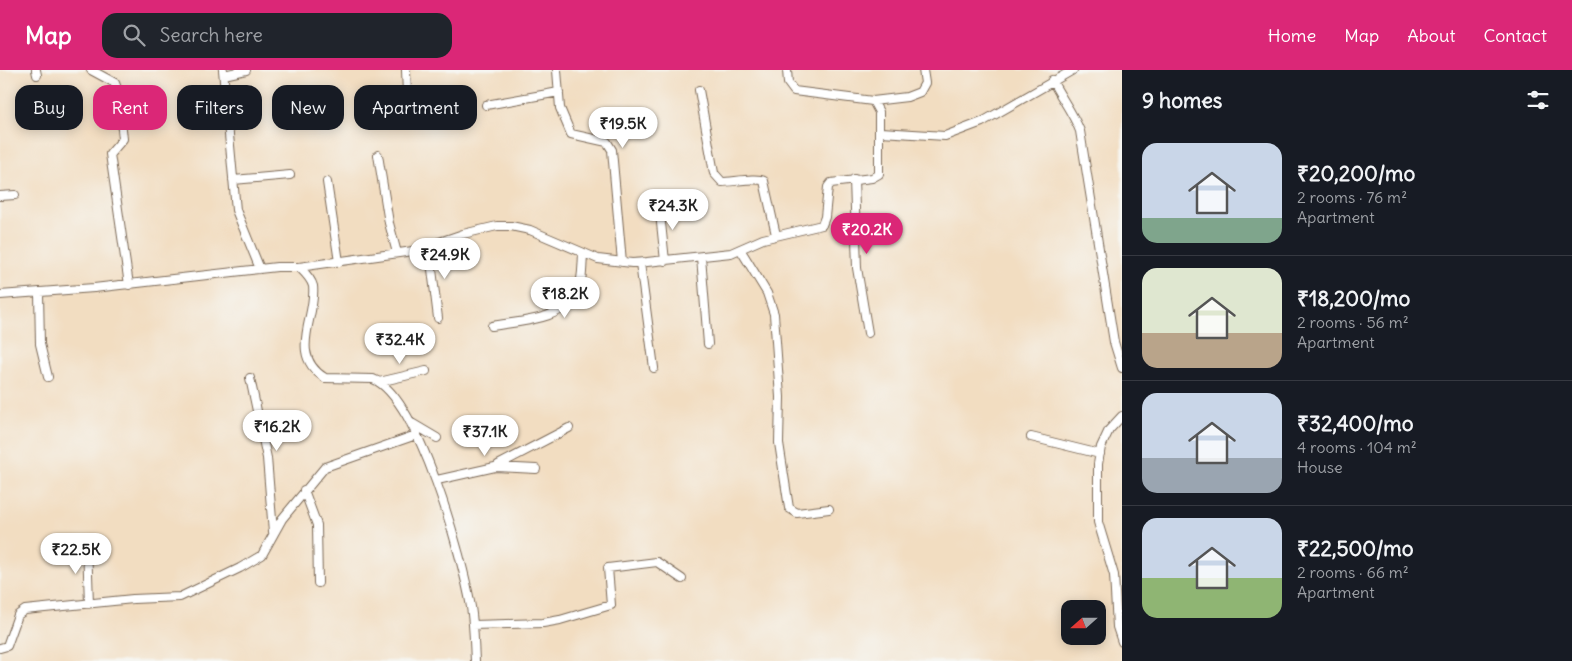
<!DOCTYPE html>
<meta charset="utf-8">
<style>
body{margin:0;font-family:Delius,sans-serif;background:#20242c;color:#f1f3f6;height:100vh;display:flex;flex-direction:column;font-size:19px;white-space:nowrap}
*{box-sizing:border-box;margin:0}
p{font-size:16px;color:#9ea1a6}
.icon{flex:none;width:28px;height:28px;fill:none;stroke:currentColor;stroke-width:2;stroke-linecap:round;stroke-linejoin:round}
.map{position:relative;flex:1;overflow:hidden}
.details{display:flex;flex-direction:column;background:#171b24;width:450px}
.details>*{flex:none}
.banner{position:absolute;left:15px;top:15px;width:475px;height:45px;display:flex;gap:10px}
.needle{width:32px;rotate:249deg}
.tools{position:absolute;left:1061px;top:530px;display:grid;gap:10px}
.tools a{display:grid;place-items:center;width:45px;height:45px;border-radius:10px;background:#171b24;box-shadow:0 2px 12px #0003;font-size:25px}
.price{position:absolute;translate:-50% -42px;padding:0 11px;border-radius:18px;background:#fff;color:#222;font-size:16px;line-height:32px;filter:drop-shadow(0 1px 2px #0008)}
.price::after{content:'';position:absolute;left:50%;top:30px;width:15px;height:11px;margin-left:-8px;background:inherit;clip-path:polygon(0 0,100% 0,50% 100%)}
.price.active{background:#db2777;color:#fff}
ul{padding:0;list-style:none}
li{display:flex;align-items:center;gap:15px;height:125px;padding:0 20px}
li+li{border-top:1px solid #363941}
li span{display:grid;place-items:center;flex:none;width:140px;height:100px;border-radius:15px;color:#555}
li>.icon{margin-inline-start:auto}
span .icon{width:60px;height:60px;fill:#fffc;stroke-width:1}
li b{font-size:21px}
h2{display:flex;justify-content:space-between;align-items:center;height:60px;padding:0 20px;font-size:21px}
.pill{padding:0 18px;border-radius:15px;background:#171b24;box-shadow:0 2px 12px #0003;font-size:18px;line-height:45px}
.pill.active{background:#db2777;color:#fff}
header{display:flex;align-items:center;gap:30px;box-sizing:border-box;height:70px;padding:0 25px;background:#db2777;color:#fff}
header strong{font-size:24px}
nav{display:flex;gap:28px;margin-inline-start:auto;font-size:18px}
.search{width:350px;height:45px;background:#20242c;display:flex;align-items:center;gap:12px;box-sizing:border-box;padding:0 18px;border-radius:15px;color:#9ea1a6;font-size:19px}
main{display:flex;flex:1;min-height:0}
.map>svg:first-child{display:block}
</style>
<header>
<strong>Map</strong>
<div class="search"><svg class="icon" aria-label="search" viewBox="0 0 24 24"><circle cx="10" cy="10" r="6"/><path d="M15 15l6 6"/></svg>Search here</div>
<nav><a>Home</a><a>Map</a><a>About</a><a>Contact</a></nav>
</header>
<main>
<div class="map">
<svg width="1122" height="591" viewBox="0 0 1122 591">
<rect width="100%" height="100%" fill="#f6f6f2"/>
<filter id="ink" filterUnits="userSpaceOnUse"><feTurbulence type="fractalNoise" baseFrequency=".02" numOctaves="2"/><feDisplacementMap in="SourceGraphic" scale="10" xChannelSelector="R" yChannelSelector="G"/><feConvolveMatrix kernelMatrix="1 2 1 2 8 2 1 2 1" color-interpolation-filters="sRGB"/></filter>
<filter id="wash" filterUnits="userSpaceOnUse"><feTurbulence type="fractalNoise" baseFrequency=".0096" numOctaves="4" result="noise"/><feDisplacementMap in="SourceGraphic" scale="20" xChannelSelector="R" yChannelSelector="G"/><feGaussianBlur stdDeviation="1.12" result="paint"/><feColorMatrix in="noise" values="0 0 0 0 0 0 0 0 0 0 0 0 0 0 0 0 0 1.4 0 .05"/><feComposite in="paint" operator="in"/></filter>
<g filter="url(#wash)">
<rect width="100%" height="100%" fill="#f2ddc1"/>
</g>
<g filter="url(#ink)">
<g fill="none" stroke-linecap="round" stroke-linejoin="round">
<defs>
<path id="minor" d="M 36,0 L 37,5
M 91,0 L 115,13 L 118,21 L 123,69 L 110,84 L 129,215
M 223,0 L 236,140 L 260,199
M 406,0 L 408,47
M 557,0 L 560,38 L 571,64 L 607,72 L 612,80 L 622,192
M 224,5 L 246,0
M 1052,10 C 1061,28 1073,43 1080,61 L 1114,272 L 1122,298
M 699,20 L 714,103 L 722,112 C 732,112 757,107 764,111 L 776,165
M 873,31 L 907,27 L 920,22 L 925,13 L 923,0
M 486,35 L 559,22
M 881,62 L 945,66 L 982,52 L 1073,0
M 378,85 L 389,153 L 397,183
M 854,109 L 857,198 L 868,263
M 233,110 L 290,105
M 327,112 L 339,192
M 0,126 L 15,125
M 659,134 L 665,191
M 429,175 L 438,248
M 740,179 L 767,223 L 774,244 L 780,327 L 779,373 L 789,438 L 797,443 L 829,439
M 701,187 L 708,274
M 640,193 L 654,298
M 299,197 C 304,202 311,208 313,216 C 317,247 287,284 325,308 L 373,309 C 419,327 463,490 471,537 C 474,555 474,573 475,591
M 39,223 L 40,274 L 48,307
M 0,225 L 94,218 L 277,197 L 299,197 L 413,181 L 463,164 L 497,156 L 511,156 L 530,160 L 598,189 L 632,193 L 647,192 L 731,183 L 763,169 L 822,155 L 825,147 L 828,117 L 831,113 L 872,108 L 879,104 L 879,42 L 873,31 L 794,21 L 788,13 L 787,0
M 492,256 C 518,251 562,251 577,223 C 583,212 582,196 583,184
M 250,308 L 267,388 L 273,462
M 379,312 L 426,301
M 1122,346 L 1109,360 L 1101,377 L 1098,394 L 1098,452 L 1114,505 L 1117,557 L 1122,572
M 410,352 L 437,368
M 1031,367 L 1100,384
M 498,395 L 569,358
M 437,410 L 495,397 L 536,399
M 304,420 L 317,455 L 318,513
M 87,474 L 89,534
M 473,555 L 543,553 L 560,550 L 611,535 L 608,498 L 657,492 L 682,509
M 0,578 L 7,576 L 18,545 L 25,540 L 133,529 L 180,527 L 240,498 L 262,485 L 282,449 L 325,397 L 416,365"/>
</defs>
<use href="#minor" stroke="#7b6957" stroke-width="10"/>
<use href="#minor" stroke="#fff" stroke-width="8"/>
</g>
</g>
</svg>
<div class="tools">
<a><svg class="needle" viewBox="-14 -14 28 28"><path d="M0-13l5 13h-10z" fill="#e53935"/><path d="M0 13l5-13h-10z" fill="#9ea1a6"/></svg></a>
</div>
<b class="price" style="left:623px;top:79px">₹19.5K</b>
<b class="price" style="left:673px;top:161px">₹24.3K</b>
<b class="price active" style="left:867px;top:185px">₹20.2K</b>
<b class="price" style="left:445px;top:210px">₹24.9K</b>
<b class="price" style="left:565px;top:249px">₹18.2K</b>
<b class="price" style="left:400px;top:295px">₹32.4K</b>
<b class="price" style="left:277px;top:382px">₹16.2K</b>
<b class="price" style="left:485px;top:387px">₹37.1K</b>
<b class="price" style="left:76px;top:505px">₹22.5K</b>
<div class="banner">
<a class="pill">Buy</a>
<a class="pill active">Rent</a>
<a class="pill">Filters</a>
<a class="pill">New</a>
<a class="pill">Apartment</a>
</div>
</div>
<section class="details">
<h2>9 homes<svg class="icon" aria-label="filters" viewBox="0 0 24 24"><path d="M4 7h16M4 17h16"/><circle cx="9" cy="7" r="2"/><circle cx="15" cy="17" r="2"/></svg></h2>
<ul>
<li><span style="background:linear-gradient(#c9d6e8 75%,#7fa58c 0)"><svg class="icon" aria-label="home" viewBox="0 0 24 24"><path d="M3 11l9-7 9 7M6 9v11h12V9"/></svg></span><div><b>₹20,200/mo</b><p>2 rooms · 76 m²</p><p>Apartment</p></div></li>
<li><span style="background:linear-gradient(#dfe7d0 65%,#b9a48a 0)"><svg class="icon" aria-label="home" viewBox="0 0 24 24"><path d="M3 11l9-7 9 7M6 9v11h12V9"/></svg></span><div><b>₹18,200/mo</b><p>2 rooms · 56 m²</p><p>Apartment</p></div></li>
<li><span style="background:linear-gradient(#c9d6e8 65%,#9aa5b1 0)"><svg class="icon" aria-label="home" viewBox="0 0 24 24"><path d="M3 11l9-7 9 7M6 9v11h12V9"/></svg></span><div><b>₹32,400/mo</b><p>4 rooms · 104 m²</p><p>House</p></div></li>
<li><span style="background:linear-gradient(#c9d6e8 60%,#8fb573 0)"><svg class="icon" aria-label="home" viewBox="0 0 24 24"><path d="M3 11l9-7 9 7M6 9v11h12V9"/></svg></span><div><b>₹22,500/mo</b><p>2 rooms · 66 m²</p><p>Apartment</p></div></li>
</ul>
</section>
</main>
